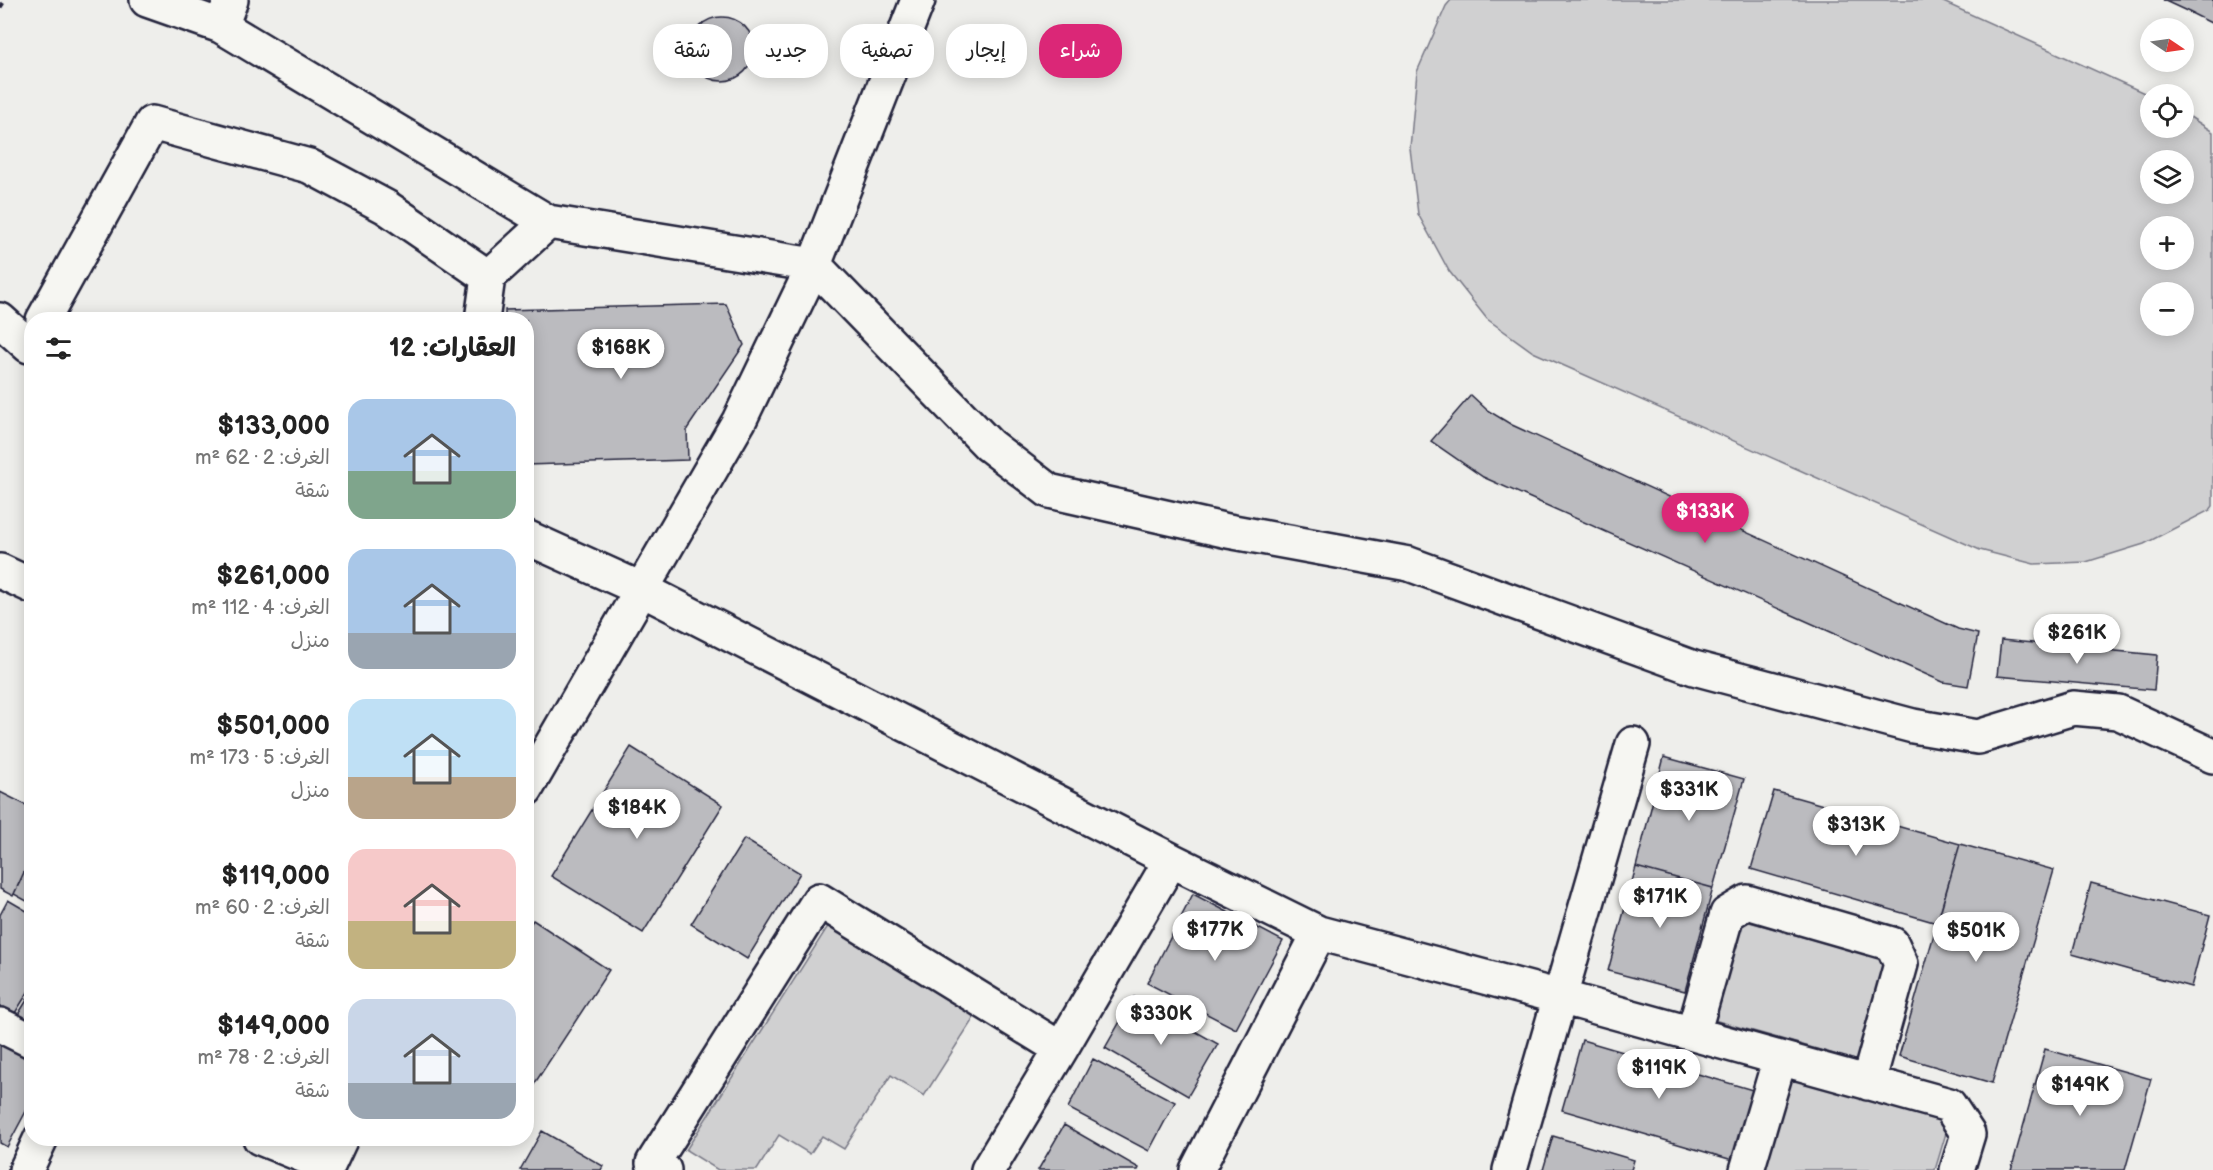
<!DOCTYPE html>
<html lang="ar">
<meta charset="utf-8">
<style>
body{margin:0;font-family:"Balsamiq Sans","Playpen Sans Arabic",sans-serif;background:#f2f2f2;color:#222;direction:rtl;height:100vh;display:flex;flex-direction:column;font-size:22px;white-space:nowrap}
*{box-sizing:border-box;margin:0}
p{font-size:20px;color:#767676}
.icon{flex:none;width:33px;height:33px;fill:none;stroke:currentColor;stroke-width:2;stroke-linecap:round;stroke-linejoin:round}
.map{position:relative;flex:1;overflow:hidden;direction:ltr}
.panel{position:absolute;left:24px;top:312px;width:510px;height:834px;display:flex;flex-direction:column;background:#fff;border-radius:24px;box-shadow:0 3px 15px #0003;direction:rtl}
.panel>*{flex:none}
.guide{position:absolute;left:552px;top:24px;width:570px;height:54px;direction:rtl;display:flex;gap:12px}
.needle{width:39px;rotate:103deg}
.tools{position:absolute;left:2140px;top:18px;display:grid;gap:12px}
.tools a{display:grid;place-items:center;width:54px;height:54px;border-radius:50%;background:#fff;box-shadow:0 3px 15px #0003;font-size:30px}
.price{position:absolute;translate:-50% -51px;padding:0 14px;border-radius:21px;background:#fff;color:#222;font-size:20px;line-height:39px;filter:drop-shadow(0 2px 3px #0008)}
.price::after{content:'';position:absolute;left:50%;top:36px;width:18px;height:14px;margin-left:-9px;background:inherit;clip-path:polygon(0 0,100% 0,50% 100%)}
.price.current{background:#db2777;color:#fff}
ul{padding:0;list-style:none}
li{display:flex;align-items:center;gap:18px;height:150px;padding:0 18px}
li span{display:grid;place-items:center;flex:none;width:168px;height:120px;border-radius:18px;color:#555}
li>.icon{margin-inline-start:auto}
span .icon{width:72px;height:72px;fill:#fffc;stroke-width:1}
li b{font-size:26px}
h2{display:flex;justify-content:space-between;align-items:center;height:72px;padding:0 18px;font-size:26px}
.chip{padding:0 21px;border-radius:24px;background:#fff;box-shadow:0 3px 15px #0003;font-size:21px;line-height:54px}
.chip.current{background:#db2777;color:#fff}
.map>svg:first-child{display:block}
</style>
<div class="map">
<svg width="2213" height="1170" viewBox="0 0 2213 1170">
<rect width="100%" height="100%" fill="#eeeeeb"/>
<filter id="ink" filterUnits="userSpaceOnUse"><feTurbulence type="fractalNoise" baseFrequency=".0167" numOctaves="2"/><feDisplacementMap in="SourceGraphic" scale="12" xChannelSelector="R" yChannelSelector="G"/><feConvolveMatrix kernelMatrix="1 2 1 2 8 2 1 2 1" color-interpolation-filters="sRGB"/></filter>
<g filter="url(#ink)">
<path fill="#d0d0d1" stroke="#797986" stroke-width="1.5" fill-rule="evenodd" d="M 1451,0 L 1939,0 L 2151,96 L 2151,128 L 2184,128 L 2184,113 L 2213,132 L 2213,506 L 2210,510 L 2144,544 L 2086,562 L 2034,564 L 1980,550 L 1533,352 L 1487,319 L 1449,271 L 1418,214 L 1410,148 L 1417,72 L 1446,6 ZM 2151,160 L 2184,160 L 2184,194 L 2151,194 ZM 2151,226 L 2184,226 L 2184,260 L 2151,260 ZM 2151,292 L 2184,292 L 2184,326 L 2151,326 Z
M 1742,920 L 1886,960 L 1859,1061 L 1714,1020 Z
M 830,923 L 975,1016 L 924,1096 L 891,1075 L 844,1149 L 822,1136 L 810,1154 L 779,1135 L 757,1170 L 718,1170 L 686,1150 Z
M 1788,1076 L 1949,1123 L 1935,1170 L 1761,1170 Z"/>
<path fill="#bbbbbf" stroke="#22223b" stroke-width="1.5" d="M 2163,0 L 2213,0 L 2213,24 L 2189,12 Z
M690 49a32 32 0 1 1 64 0a32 32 0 1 1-64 0Z
M 726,304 L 744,345 L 687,429 L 688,460 L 526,465 L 526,320 L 505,320 L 505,310 Z
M 1471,395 L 1487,410 L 1512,425 L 1958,629 L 1978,634 L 1968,686 L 1943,682 L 1483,477 L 1431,441 Z
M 2001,640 L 2157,655 L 2154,690 L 1997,676 Z
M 631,747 L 723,805 L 643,933 L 551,876 Z
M 1664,757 L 1744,779 L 1713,888 L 1636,867 Z
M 1774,791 L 1960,844 L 1937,923 L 1751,869 Z
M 0,792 L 32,808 L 32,855 L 13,896 L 0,889 Z
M 744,839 L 800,873 L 747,959 L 691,924 Z
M 1960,844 L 2054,870 L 1992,1083 L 1899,1056 Z
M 32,857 L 32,904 L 14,894 Z
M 1636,867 L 1713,888 L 1685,991 L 1608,971 Z
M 2091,883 L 2210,915 L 2191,987 L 2072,954 Z
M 1193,894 L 1283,941 L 1236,1029 L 1147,983 Z
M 8,900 L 32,914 L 32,986 L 10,1021 L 0,1016 L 0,915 Z
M 533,920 L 609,970 L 531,1089 L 526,1086 L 526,930 Z
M 32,992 L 32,1031 L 14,1021 Z
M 1134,997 L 1218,1044 L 1188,1096 L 1105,1048 Z
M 0,1032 L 32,1050 L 32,1100 L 7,1147 L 0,1143 Z
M 1582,1040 L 1756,1091 L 1736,1161 L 1562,1110 Z
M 2045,1049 L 2151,1079 L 2125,1170 L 2011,1170 Z
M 1093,1059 L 1175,1102 L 1149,1151 L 1068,1108 Z
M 1064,1125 L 1139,1168 L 1138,1170 L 1038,1170 Z
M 542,1131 L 603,1166 L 601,1170 L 520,1170 Z
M 1553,1136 L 1634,1160 L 1631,1170 L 1543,1170 Z"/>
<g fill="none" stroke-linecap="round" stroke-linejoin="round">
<defs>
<path id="minor" d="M 147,0 L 221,26 L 548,222 L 814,265 L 989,445 L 1049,491 L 1228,531 L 1409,564 L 1694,668 L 1913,726 L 1978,737 L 2073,708 L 2118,712 L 2213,756
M 221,26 L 231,0
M 0,320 L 29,346 L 32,341
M 43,320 L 152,123 L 309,166 L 386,207 L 488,277
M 482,320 L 488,277 L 548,222
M 526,537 L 641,589 L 1171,860
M 0,571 L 32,586
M 526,789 L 739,421 L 814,265 L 918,0
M 0,1025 L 32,1041
M 1693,1034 L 1727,914 L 1747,902 L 1892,944 L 1901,964 L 1868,1083
M 260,1138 L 307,1157
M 26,1170 L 41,1138
M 326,1170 L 341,1138
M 664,1170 L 653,1163 L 819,900 L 1061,1049
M 988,1170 L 1061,1049 L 1171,860 L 1319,933 L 1560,997 L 1949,1105 L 1968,1134 L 1957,1170
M 1197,1170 L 1319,933
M 1510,1170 L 1633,744
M 1747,1170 L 1780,1058"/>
</defs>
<use href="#minor" stroke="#22223b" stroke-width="38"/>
<path stroke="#22223b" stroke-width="4" stroke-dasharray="6 4.5" stroke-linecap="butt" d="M 0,8 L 5,0"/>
<use href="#minor" stroke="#f6f6f2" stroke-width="33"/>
</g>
</g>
</svg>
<div class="tools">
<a><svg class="needle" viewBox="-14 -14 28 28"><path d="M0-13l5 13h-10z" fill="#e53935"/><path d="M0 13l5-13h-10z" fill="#767676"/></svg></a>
<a><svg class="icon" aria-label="locate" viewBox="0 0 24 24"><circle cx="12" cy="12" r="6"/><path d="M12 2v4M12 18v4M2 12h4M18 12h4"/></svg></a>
<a><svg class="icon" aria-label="layers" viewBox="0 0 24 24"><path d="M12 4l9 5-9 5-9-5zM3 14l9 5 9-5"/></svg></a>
<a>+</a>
<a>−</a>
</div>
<b class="price" style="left:621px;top:380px">$168K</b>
<b class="price current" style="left:1705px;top:544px">$133K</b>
<b class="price" style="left:2077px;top:665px">$261K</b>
<b class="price" style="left:1689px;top:822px">$331K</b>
<b class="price" style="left:637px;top:840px">$184K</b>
<b class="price" style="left:1856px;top:857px">$313K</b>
<b class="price" style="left:1660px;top:929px">$171K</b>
<b class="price" style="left:1215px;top:962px">$177K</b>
<b class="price" style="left:1976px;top:963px">$501K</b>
<b class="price" style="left:1161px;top:1046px">$330K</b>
<b class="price" style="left:1659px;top:1100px">$119K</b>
<b class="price" style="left:2080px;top:1117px">$149K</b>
<div class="guide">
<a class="chip current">شراء</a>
<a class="chip">إيجار</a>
<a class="chip">تصفية</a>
<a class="chip">جديد</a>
<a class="chip">شقة</a>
</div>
<section class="panel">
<h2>العقارات: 12<svg class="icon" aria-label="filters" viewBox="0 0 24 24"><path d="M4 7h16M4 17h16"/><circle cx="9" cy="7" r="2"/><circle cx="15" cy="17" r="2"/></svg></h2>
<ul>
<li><span style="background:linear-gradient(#a9c7e8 60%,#7fa58c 0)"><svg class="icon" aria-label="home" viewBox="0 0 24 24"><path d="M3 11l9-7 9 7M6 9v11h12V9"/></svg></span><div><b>$133,000</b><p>الغرف: 2 · 62 m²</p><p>شقة</p></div></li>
<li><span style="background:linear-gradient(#a9c7e8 70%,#9aa5b1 0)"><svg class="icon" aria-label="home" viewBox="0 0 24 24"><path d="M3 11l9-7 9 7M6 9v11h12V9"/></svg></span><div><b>$261,000</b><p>الغرف: 4 · 112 m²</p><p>منزل</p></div></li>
<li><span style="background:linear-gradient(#bfe0f5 65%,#b9a48a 0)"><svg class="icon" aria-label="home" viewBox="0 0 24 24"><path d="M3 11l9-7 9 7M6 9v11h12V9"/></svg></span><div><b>$501,000</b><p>الغرف: 5 · 173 m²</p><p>منزل</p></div></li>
<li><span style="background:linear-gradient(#f6c9c9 60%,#c2b280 0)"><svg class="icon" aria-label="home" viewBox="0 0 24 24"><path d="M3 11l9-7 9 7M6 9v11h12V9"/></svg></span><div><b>$119,000</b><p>الغرف: 2 · 60 m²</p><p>شقة</p></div></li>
<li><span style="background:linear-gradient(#c9d6e8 70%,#9aa5b1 0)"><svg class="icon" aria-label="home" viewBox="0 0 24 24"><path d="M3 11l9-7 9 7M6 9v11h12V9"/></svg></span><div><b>$149,000</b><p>الغرف: 2 · 78 m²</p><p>شقة</p></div></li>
</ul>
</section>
</div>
